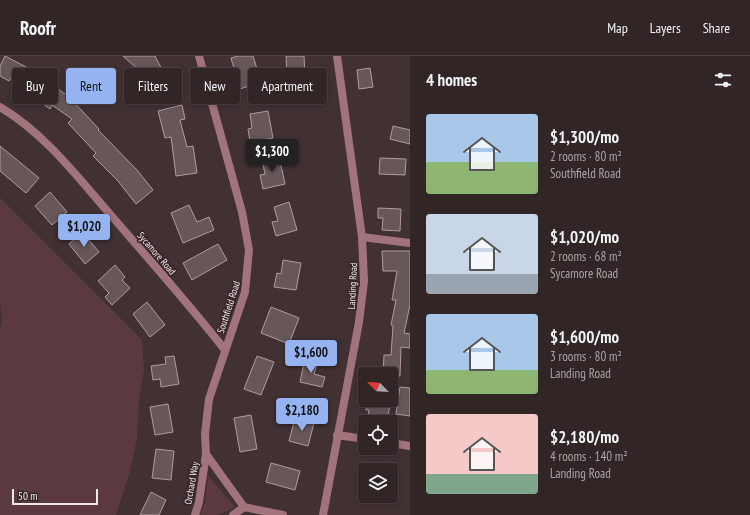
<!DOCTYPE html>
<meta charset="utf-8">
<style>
body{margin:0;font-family:"PT Sans Narrow",sans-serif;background:#392d2e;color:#f1f3f6;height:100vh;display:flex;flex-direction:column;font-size:15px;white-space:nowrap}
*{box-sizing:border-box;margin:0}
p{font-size:13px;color:#a8a5a7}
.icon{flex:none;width:22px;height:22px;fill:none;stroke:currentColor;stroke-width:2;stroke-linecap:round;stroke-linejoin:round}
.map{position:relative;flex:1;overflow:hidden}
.details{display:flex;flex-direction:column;background:#312526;width:340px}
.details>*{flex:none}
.banner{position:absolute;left:12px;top:12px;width:338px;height:36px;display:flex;gap:8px}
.needle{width:26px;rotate:294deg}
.fabs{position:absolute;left:358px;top:311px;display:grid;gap:8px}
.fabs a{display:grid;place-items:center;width:40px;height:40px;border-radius:4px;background:#312526;box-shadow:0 2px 6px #0003,0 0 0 1px #4c4243;font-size:20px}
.scale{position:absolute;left:12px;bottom:10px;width:86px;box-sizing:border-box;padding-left:4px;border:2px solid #f2e7e8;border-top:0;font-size:11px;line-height:14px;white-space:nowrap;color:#f2e7e8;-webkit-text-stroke:3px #372729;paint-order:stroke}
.price{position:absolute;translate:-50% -34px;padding:0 9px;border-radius:4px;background:#95b2f1;color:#111;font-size:13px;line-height:26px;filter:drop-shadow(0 1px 2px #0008)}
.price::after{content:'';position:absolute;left:50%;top:24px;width:12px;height:9px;margin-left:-6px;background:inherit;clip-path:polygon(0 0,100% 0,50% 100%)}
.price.current{background:#222;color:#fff}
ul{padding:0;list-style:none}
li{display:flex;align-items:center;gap:12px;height:100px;padding:0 16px}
li span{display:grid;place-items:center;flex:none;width:112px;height:80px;border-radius:4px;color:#555}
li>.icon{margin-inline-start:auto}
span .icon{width:48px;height:48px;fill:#fffc;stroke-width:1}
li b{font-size:17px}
h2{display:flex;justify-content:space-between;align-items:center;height:48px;padding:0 16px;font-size:17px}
.tag{padding:0 14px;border-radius:4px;background:#312526;box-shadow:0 2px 6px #0003,0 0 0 1px #4c4243;font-size:14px;line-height:36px}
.tag.current{background:#95b2f1;color:#111}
header{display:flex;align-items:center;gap:24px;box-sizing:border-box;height:56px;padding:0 20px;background:#312526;border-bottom:1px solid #4c4243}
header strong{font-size:19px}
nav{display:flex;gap:22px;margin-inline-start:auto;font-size:14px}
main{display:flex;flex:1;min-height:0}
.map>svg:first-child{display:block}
</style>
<header>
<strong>Roofr</strong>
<nav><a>Map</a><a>Layers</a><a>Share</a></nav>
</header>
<main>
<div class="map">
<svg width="410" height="459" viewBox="0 0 410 459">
<rect width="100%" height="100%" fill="#413133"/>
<path fill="#5b3a3f" d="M 0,142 L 142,284 L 144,314 L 139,343 L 137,382 L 130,415 L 116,459 L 0,459 L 0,275 L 2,264 L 0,246 Z
M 208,420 L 235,451 L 218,459 L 200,459 L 205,446 Z"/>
<path fill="#685759" stroke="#b09c9f" d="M 5,0 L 28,12 L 20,27 L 11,22 L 9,25 L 0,20 L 0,10 Z
M 123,0 L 155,0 L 173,35 L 151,47 L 145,35 L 150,32 L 143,18 Z
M 238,0 L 253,0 L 261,26 L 240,33 L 231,2 Z
M 286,0 L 304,0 L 305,21 L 287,22 Z
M 370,12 L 373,31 L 359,33 L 357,14 Z
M 51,28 L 69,41 L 99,73 L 98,74 L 137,114 L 153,134 L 136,148 L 118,125 L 93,100 L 96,97 L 68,67 L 72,63 L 52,49 L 50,53 L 39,45 Z
M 182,49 L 185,63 L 180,64 L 187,91 L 193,90 L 197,117 L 176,120 L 171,81 L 165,82 L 158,55 Z
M 268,55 L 273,82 L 250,86 L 248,73 L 252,72 L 250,58 Z
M 393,70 L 410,74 L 410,88 L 390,83 Z
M 0,90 L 39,122 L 26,137 L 0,115 Z
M 279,100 L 285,128 L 263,133 L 260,119 L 265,118 L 262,104 Z
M 380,102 L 406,103 L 405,119 L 379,118 Z
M 50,136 L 67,156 L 52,169 L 35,150 Z
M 289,146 L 297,174 L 276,180 L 272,166 L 278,165 L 274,151 Z
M 189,149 L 197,166 L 209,161 L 214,174 L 183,187 L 171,157 Z
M 378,152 L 401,153 L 400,175 L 382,174 L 383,162 L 378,162 Z
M 82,176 L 99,196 L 85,208 L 69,188 Z
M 218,188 L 227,204 L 192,224 L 183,207 Z
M 382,195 L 410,195 L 410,249 L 404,277 L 410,278 L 410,292 L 401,291 L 400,320 L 383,318 L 384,299 L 391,299 L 393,270 L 391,269 L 396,244 L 392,244 L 397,215 L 383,215 Z
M 283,204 L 301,207 L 296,234 L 274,231 L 277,217 L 281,218 Z
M 115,209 L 125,221 L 122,224 L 130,232 L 112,249 L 105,241 L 109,237 L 98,225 Z
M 147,246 L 165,269 L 150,281 L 133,258 Z
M 271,251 L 299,262 L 289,288 L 261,277 Z
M 174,300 L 179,328 L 161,331 L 160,323 L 153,324 L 151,310 L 166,308 L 165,301 Z
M 257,300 L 274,306 L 261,339 L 244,333 Z
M 305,302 L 318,305 L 314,318 L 325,321 L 322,331 L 300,326 Z
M 400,331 L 410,332 L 410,360 L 396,358 Z
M 367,345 L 390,348 L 387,366 L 367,366 L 369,354 L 366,354 Z
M 168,348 L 173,376 L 155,379 L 150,351 Z
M 251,359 L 257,393 L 240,396 L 234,362 Z
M 295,362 L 314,367 L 308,390 L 289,385 Z
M 156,393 L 174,395 L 171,424 L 152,422 Z
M 271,407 L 300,415 L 295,434 L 266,426 Z
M 151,436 L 166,444 L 159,459 L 140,459 Z"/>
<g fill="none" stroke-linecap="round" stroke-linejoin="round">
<path stroke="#a1737a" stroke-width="8" d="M 199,0 L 242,156 L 249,194 L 245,236 L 209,343 L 205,378 L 206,398 L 244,451
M 0,51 C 44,77 76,119 109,157 C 148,202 188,247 225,294
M 362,181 L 410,187
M 337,379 L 365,383
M 391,387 L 410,390
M 195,459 L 199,446 L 206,398
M 233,459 L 244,451 L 283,459"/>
<path stroke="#a1737a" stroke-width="8" d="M 323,459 L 359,266 L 364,225 L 362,181 L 337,0"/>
</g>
<g text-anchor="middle" stroke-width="3.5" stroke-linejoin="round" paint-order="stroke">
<g font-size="10" fill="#f2e7e8" stroke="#372729">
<text transform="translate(157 197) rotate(49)" y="4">Sycamore Road</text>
<text transform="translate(352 230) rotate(-87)" y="4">Landing Road</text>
<text transform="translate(228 251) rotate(-72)" y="4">Southfield Road</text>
<text transform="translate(191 427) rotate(-80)" y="4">Orchard Way</text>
</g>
</g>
</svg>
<div class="fabs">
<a><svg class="needle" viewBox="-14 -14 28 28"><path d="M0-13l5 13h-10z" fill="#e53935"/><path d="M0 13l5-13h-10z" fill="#a8a5a7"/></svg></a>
<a><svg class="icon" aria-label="locate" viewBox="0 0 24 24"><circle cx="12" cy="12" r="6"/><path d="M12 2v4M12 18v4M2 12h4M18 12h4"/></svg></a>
<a><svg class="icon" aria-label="layers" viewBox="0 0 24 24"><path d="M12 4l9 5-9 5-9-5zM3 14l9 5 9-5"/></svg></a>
</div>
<div class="scale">50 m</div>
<b class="price current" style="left:272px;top:117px">$1,300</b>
<b class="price" style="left:84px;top:192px">$1,020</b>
<b class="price" style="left:311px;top:318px">$1,600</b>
<b class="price" style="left:302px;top:376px">$2,180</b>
<div class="banner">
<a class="tag">Buy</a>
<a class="tag current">Rent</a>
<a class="tag">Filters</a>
<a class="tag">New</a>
<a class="tag">Apartment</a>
</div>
</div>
<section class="details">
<h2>4 homes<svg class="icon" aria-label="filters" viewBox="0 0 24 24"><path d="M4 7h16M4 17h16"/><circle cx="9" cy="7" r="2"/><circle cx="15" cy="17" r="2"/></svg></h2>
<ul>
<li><span style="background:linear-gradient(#a9c7e8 60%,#8fb573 0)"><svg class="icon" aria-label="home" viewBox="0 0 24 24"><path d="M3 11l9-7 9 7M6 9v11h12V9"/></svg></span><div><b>$1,300/mo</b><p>2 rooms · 80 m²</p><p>Southfield Road</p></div></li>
<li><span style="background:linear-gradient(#c9d6e8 75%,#9aa5b1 0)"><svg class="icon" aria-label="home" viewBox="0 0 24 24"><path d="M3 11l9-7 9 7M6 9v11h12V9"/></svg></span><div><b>$1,020/mo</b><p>2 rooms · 68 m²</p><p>Sycamore Road</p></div></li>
<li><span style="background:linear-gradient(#a9c7e8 70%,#8fb573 0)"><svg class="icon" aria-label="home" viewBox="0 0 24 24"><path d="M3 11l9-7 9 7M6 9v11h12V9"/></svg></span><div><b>$1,600/mo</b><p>3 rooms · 80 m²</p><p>Landing Road</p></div></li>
<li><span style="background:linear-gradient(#f6c9c9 75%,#7fa58c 0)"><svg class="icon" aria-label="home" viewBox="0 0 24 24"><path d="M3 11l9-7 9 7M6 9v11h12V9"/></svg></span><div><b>$2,180/mo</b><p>4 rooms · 140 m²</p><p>Landing Road</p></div></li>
</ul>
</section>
</main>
